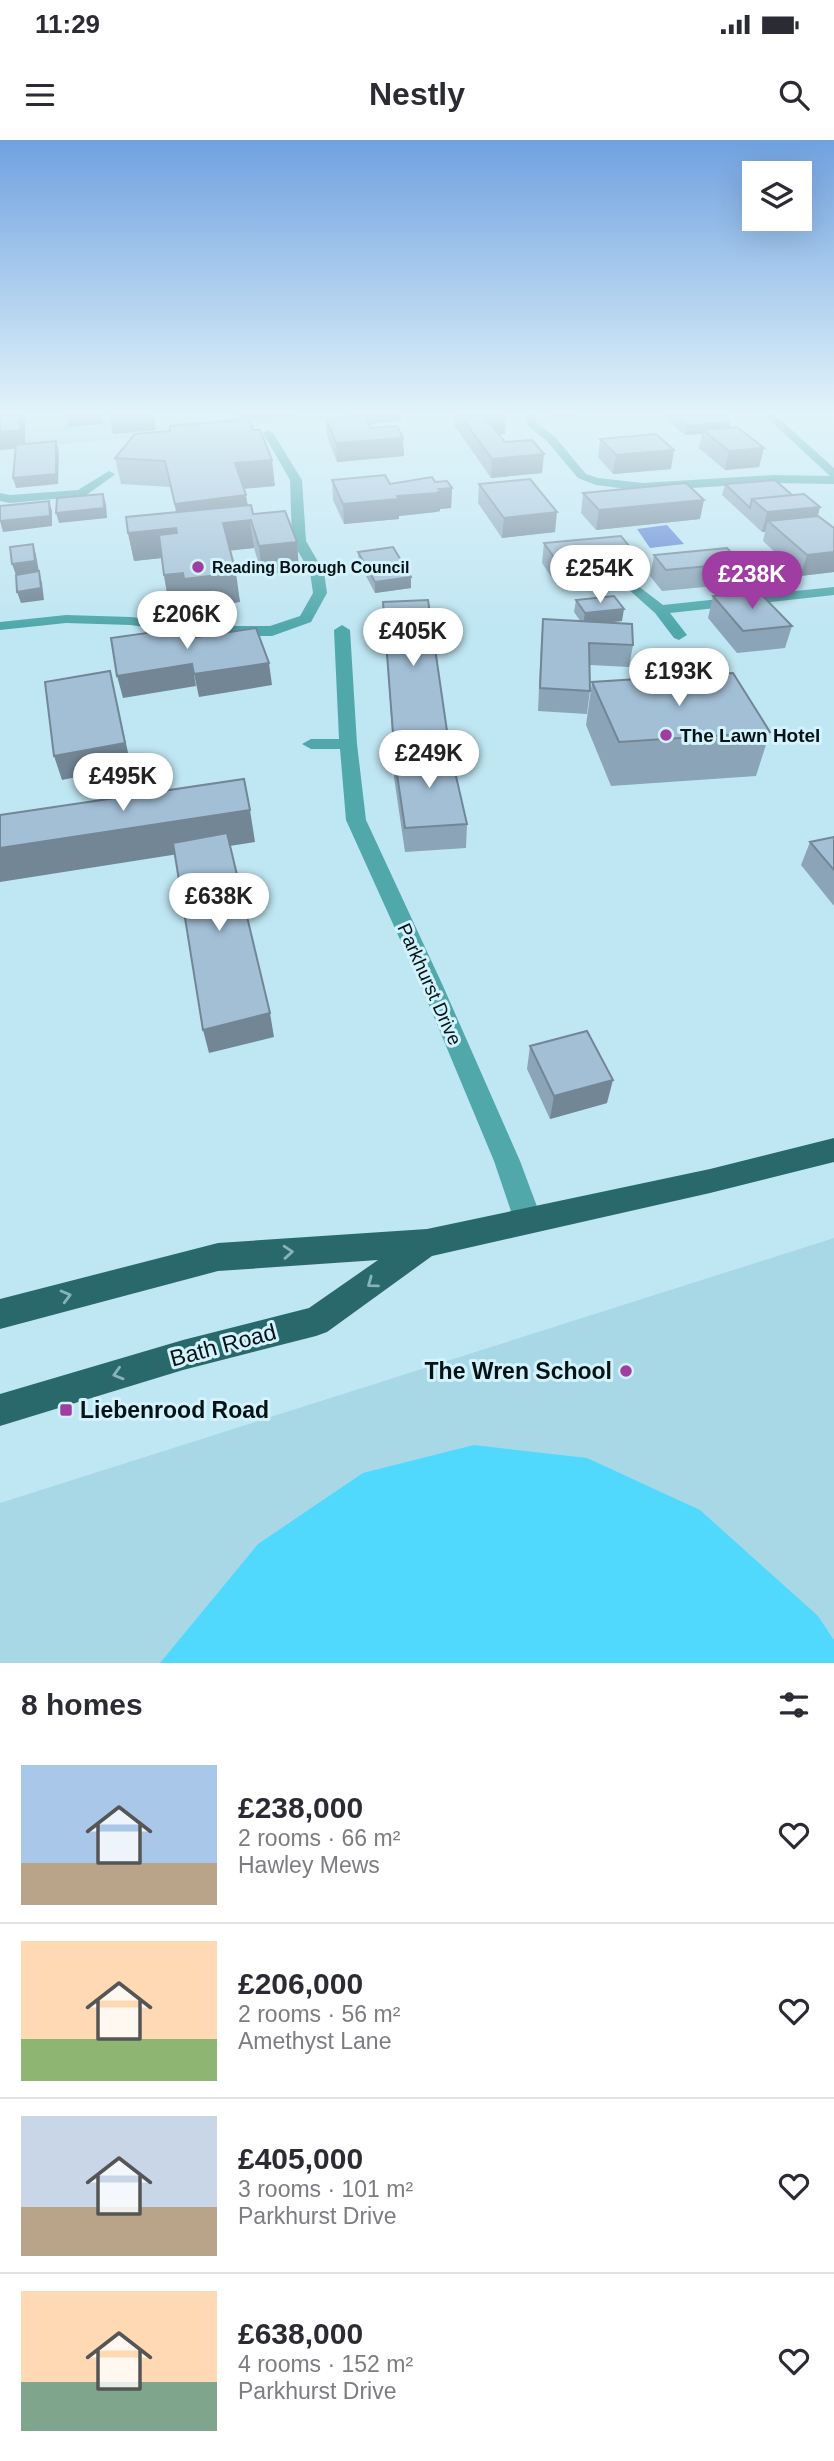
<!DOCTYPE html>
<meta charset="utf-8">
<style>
body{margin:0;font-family:Helvetica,sans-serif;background:#f2f2f3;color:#2b2b33;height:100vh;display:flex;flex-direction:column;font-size:26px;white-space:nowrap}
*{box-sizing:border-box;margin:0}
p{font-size:23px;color:#7c7c81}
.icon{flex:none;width:38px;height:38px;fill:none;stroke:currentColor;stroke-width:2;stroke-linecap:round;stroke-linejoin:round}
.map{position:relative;height:1523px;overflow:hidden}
.drawer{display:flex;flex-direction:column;background:#fff;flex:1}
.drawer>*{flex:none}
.tools{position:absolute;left:742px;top:21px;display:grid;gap:14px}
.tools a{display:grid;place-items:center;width:70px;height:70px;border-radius:0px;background:#fff;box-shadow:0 7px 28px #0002;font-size:35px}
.price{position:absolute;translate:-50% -60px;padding:0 16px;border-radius:24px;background:#fff;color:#222;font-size:23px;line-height:46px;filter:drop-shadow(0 2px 4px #0008)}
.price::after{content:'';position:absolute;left:50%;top:42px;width:21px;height:16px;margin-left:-10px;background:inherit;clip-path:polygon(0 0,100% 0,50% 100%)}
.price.selected{background:#9f3da3;color:#fff}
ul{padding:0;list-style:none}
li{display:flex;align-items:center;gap:21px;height:175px;padding:0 21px}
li+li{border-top:2px solid #e1e1e2}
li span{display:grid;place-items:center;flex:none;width:196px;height:140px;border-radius:0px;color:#555}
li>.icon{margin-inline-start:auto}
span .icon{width:84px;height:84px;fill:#fffc;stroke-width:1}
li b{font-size:30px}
h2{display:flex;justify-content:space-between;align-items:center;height:84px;padding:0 21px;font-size:30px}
.status{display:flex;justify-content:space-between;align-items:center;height:49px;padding:0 35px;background:#fff;direction:ltr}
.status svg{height:19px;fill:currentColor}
header{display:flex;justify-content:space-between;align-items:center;height:91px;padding:0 21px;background:#fff;font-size:32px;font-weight:600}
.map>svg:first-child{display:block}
</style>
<div class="status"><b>11:29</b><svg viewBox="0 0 49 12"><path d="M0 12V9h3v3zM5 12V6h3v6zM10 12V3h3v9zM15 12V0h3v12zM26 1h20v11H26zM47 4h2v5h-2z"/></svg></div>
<header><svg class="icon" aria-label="menu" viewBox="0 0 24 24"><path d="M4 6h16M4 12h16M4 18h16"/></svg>Nestly<svg class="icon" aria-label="search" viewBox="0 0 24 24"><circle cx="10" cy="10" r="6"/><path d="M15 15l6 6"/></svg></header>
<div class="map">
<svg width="834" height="1523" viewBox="0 0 834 1523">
<rect width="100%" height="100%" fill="#bfe6f3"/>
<path fill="#a8d8e6" d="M 0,274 L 335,274 L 335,279 L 0,310 Z
M 834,1098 L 834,1523 L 0,1523 L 0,1363 Z"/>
<path fill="#51d8fd" d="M 474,1305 L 587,1318 L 700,1370 L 818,1476 L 834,1500 L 834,1523 L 160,1523 L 258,1404 L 363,1333 Z"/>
<path fill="#5c84d3" d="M 667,385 L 684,404 L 650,408 L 637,389 Z"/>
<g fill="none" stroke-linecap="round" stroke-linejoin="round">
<path fill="#50a8ab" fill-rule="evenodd" d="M 524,274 L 534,274 L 537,283 L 555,297 L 586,334 L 598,338 L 643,343 L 773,335 L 830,336 L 763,274 L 774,274 L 834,328 L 834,344 L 773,343 L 643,351 L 596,345 L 578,338 L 547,301 L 528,286 Z
M 268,290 L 273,293 L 302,340 L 306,401 L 324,432 L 327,453 L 311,482 L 272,496 L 203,496 L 131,485 L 66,483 L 0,490 L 0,482 L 66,475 L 131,477 L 203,486 L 270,486 L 300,476 L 313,453 L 310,432 L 292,401 L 290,340 L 263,293 Z
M 109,331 L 115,334 L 113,336 L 85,356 L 10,363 L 0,361 L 0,353 L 10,355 L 78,350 Z
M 633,442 L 663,465 L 834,447 L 834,455 L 670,473 L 687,495 L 679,500 L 674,498 L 655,473 L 628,449 L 626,446 Z
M 342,485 L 350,490 L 357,604 L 366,680 L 443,846 L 520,1021 L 542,1080 L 538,1089 L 528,1093 L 518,1089 L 514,1080 L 494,1021 L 421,846 L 346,680 L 340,609 L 311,609 L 302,604 L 311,599 L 339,599 L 334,490 Z"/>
<path fill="#2a696b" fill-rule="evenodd" d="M 834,998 L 834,1022 L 710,1053 L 432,1116 L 327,1192 L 316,1196 L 183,1230 L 0,1286 L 0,1254 L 183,1200 L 309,1168 L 378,1120 L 218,1131 L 0,1189 L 0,1159 L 218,1103 L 427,1089 L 710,1029 Z"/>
</g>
<path fill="#8ca4b8" d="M 237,274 L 292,274 L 292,275 L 250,279 L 275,346 L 244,349 L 248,365 L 253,374 L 297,402 L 299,431 L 262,435 L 254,408 L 230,410 L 240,462 L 190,468 L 189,463 L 169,465 L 161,418 L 134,421 L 128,393 L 176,372 L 170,347 L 121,344 L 115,318 L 170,291 L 240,280 Z
M 348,274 L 401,274 L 401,281 L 369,284 L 371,288 L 404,316 L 337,322 L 327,296 L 326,278 L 349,277 Z
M 454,274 L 505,274 L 505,294 L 500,295 L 505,302 L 542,333 L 491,338 L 454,285 Z
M 550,274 L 600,274 L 552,277 Z
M 660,274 L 720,274 L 730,282 L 729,288 L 764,308 L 759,327 L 725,330 L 699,308 L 702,294 L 685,295 Z
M 600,299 L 671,329 L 613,334 L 598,317 Z
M 332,340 L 390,344 L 435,342 L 452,348 L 451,368 L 440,369 L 440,371 L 436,372 L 399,376 L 399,379 L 344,384 L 333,360 Z
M 479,344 L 555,392 L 502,398 L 478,363 Z
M 725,344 L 792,355 L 820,367 L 818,376 L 834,388 L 834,432 L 800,436 L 763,401 L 765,392 L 762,392 L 722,355 Z
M 583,353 L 700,379 L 596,390 L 581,373 Z
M 544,403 L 637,416 L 633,437 L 556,444 L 542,423 Z
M 358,412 L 411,448 L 375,453 L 359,423 Z
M 654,415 L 741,423 L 736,444 L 662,451 L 650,436 Z
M 713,456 L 792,486 L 785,508 L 737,513 L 708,478 Z
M 576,460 L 622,481 L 602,483 L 633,505 L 629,527 L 590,525 L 590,551 L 587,574 L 538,571 L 541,501 L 543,479 L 581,482 L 574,472 Z
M 383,462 L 447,591 L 447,604 L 393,606 Z
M 666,522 L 718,534 L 770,592 L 756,636 L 611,646 L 586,585 L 592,542 L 665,537 L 663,534 Z
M 394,614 L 467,684 L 466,708 L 405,712 L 394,637 Z
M 834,697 L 834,766 L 801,725 L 810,702 Z
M 530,906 L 607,963 L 550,979 L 527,929 Z"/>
<path fill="#728696" d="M 20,274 L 25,274 L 25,308 L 0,310 L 0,292 Z
M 66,274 L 101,274 L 103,284 L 69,287 Z
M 109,274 L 153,274 L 156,290 L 113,294 Z
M 239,274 L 292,274 L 292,275 L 240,280 Z
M 353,274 L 401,274 L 401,281 L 353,285 Z
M 506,276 L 505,294 L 486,296 L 486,278 Z
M 730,282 L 728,291 L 703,290 L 702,294 L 685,295 L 687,286 Z
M 403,298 L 404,316 L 337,322 L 336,303 Z
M 56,301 L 59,311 L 58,344 L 16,348 L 13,338 Z
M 764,308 L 759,327 L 725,330 L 729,311 Z
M 674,310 L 671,329 L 613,334 L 616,315 Z
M 544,314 L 542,333 L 491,338 L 492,319 Z
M 272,320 L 275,346 L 239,349 L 235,323 Z
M 452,348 L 451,368 L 440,369 L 440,371 L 436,372 L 399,376 L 399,379 L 344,384 L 343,364 Z
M 103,354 L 106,364 L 107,378 L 59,383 L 56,373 Z
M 246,355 L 254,408 L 227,411 L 180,392 L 175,364 Z
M 704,360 L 700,379 L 596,390 L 599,370 Z
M 49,361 L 52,371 L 52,386 L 3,392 L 0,381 Z
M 820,367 L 814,387 L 768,381 L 765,392 L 762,392 L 767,372 Z
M 557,372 L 555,392 L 502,398 L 504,378 Z
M 176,388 L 181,416 L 134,421 L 128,393 Z
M 297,402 L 299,431 L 262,435 L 259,406 Z
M 33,404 L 36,415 L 39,432 L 16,435 L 12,424 Z
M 834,412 L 834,432 L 800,436 L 807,415 Z
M 39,431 L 42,443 L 44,460 L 21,463 L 17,452 Z
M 183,433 L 236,433 L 240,462 L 190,468 L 189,463 L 169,465 L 164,435 Z
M 411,437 L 411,448 L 375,453 L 375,442 Z
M 624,469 L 622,481 L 583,485 L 585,473 Z
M 269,523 L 272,545 L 199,557 L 194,534 Z
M 192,524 L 196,546 L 123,558 L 117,536 Z
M 110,531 L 131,626 L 62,640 L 54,616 Z
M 250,670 L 255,702 L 0,742 L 0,708 Z
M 270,873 L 274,897 L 209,913 L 203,890 Z
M 613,940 L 607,963 L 550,979 L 554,956 Z"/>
<path fill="#a3bfd6" stroke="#728696" stroke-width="2" d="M 0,274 L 20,274 L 20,290 L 0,292 Z
M 459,274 L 505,274 L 506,276 L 486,278 L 505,302 L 532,300 L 544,314 L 492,319 Z
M 673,274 L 720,274 L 730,282 L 687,286 Z
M 365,276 L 371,288 L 397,286 L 403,298 L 336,303 L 326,278 Z
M 250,279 L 253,290 L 260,290 L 272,320 L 235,323 L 246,355 L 175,364 L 165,321 L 115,318 L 135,294 L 170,291 L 170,286 Z
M 737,287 L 764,308 L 729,311 L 703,290 Z
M 656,294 L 674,310 L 616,315 L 600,299 Z
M 56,301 L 56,334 L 13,338 L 16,305 Z
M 385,335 L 390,344 L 432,337 L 435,342 L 447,341 L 452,348 L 439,349 L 441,351 L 436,353 L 397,356 L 399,359 L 343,364 L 332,340 Z
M 530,339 L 557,372 L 504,378 L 479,344 Z
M 775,340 L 792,355 L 752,359 L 750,368 L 725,344 Z
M 686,343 L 704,360 L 599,370 L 583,353 Z
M 103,354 L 104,368 L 56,373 L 57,358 Z
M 804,354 L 820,367 L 767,372 L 752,359 Z
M 49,361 L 50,376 L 0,381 L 0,366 Z
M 251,365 L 253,374 L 285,371 L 297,402 L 259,406 L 251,380 L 223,383 L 236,433 L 184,439 L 183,433 L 164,435 L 159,395 L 177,393 L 176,388 L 128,393 L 126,377 Z
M 818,376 L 834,388 L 834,412 L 807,415 L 768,381 Z
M 621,396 L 637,416 L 558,423 L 544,403 Z
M 33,404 L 35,421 L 12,424 L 10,407 Z
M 393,407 L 411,437 L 375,442 L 358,412 Z
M 727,408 L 741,423 L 666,430 L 654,415 Z
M 39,431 L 41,448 L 17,452 L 16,435 Z
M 759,452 L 792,486 L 743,491 L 713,456 Z
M 614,456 L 624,469 L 585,473 L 576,460 Z
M 428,460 L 447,591 L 393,593 L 383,462 Z
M 543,479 L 632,484 L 633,505 L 589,503 L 590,551 L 540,548 Z
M 182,488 L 185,499 L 256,488 L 269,523 L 194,534 L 192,524 L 117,536 L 111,498 Z
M 708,519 L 718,534 L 675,537 L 666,522 Z
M 110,531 L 125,603 L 54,616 L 45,542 Z
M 733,533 L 770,592 L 619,602 L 592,542 Z
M 450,610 L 467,684 L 405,688 L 394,614 Z
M 244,639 L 250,670 L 0,708 L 0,675 Z
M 227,693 L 270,873 L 203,890 L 173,703 Z
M 834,697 L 834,730 L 810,702 Z
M 587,891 L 613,940 L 554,956 L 530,906 Z"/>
<defs><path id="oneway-chevron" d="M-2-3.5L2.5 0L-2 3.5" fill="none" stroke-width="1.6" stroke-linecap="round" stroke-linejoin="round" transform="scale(1.75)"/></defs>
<g stroke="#86b4bb">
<use href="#oneway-chevron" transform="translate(288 1112) rotate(-4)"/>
<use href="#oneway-chevron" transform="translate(372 1143) rotate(144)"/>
<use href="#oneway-chevron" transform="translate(66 1156) rotate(-15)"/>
<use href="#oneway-chevron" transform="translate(118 1234) rotate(163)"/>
</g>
<linearGradient id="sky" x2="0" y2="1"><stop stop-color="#70a1e0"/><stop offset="0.56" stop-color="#e2f4fa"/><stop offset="1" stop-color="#e2f4fa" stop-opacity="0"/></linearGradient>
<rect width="834" height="487" fill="url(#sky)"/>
<g fill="#9f3da3" stroke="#d2f2fc" stroke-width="2.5">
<circle cx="198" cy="427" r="7"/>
<circle cx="666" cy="595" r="7"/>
<circle cx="626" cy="1231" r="7"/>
<rect x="59" y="1263" width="14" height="14" rx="3.5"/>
</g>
<g text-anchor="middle" stroke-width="6" stroke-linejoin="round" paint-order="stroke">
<g font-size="16" font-weight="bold" fill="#051317" stroke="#d2f2fc" text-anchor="start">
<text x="212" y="433">Reading Borough Council</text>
</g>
<g font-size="19" font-weight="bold" fill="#051317" stroke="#d2f2fc" text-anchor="start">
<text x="680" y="602">The Lawn Hotel</text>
</g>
<g font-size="19" fill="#051317" stroke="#d2f2fc">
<text transform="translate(430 844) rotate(66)" y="7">Parkhurst Drive</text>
</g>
<g font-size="23" fill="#051317" stroke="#d2f2fc">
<text transform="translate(223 1205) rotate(-15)" y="8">Bath Road</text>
</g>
<g font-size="23" font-weight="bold" fill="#051317" stroke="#d2f2fc" text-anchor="end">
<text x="612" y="1239">The Wren School</text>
<text x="80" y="1278" text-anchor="start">Liebenrood Road</text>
</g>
</g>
</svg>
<div class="tools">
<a><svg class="icon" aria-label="layers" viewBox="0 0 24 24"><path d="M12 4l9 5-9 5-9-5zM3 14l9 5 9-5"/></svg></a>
</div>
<b class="price" style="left:600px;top:465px">£254K</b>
<b class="price selected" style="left:752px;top:471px">£238K</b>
<b class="price" style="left:187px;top:511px">£206K</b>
<b class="price" style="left:413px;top:528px">£405K</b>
<b class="price" style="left:679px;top:568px">£193K</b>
<b class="price" style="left:429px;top:650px">£249K</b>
<b class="price" style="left:123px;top:673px">£495K</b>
<b class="price" style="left:219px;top:793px">£638K</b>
</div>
<section class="drawer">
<h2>8 homes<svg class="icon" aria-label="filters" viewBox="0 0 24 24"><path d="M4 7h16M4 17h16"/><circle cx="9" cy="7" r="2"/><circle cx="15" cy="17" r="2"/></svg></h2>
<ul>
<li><span style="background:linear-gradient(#a9c7e8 70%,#b9a48a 0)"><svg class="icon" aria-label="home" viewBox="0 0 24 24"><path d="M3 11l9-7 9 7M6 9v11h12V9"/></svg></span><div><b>£238,000</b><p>2 rooms · 66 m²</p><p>Hawley Mews</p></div><svg class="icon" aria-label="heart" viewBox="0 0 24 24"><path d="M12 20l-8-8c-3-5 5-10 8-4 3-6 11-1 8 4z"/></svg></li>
<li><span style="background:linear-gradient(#ffd9b3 70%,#8fb573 0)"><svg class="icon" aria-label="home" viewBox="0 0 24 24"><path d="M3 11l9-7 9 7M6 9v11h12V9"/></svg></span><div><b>£206,000</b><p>2 rooms · 56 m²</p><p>Amethyst Lane</p></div><svg class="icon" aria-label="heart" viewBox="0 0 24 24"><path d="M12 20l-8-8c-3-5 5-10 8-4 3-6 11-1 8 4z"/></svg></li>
<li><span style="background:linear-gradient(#c9d6e8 65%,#b9a48a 0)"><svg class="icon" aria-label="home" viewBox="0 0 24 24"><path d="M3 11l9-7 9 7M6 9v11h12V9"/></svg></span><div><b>£405,000</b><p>3 rooms · 101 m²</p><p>Parkhurst Drive</p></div><svg class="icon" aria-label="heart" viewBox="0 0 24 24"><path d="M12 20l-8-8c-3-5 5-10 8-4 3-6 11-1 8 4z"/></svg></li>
<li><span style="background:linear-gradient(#ffd9b3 65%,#7fa58c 0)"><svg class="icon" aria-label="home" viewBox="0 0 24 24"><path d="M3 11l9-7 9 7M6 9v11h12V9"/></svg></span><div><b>£638,000</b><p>4 rooms · 152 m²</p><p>Parkhurst Drive</p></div><svg class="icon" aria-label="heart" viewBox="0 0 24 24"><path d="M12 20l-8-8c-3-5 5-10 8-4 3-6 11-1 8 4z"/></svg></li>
</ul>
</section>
